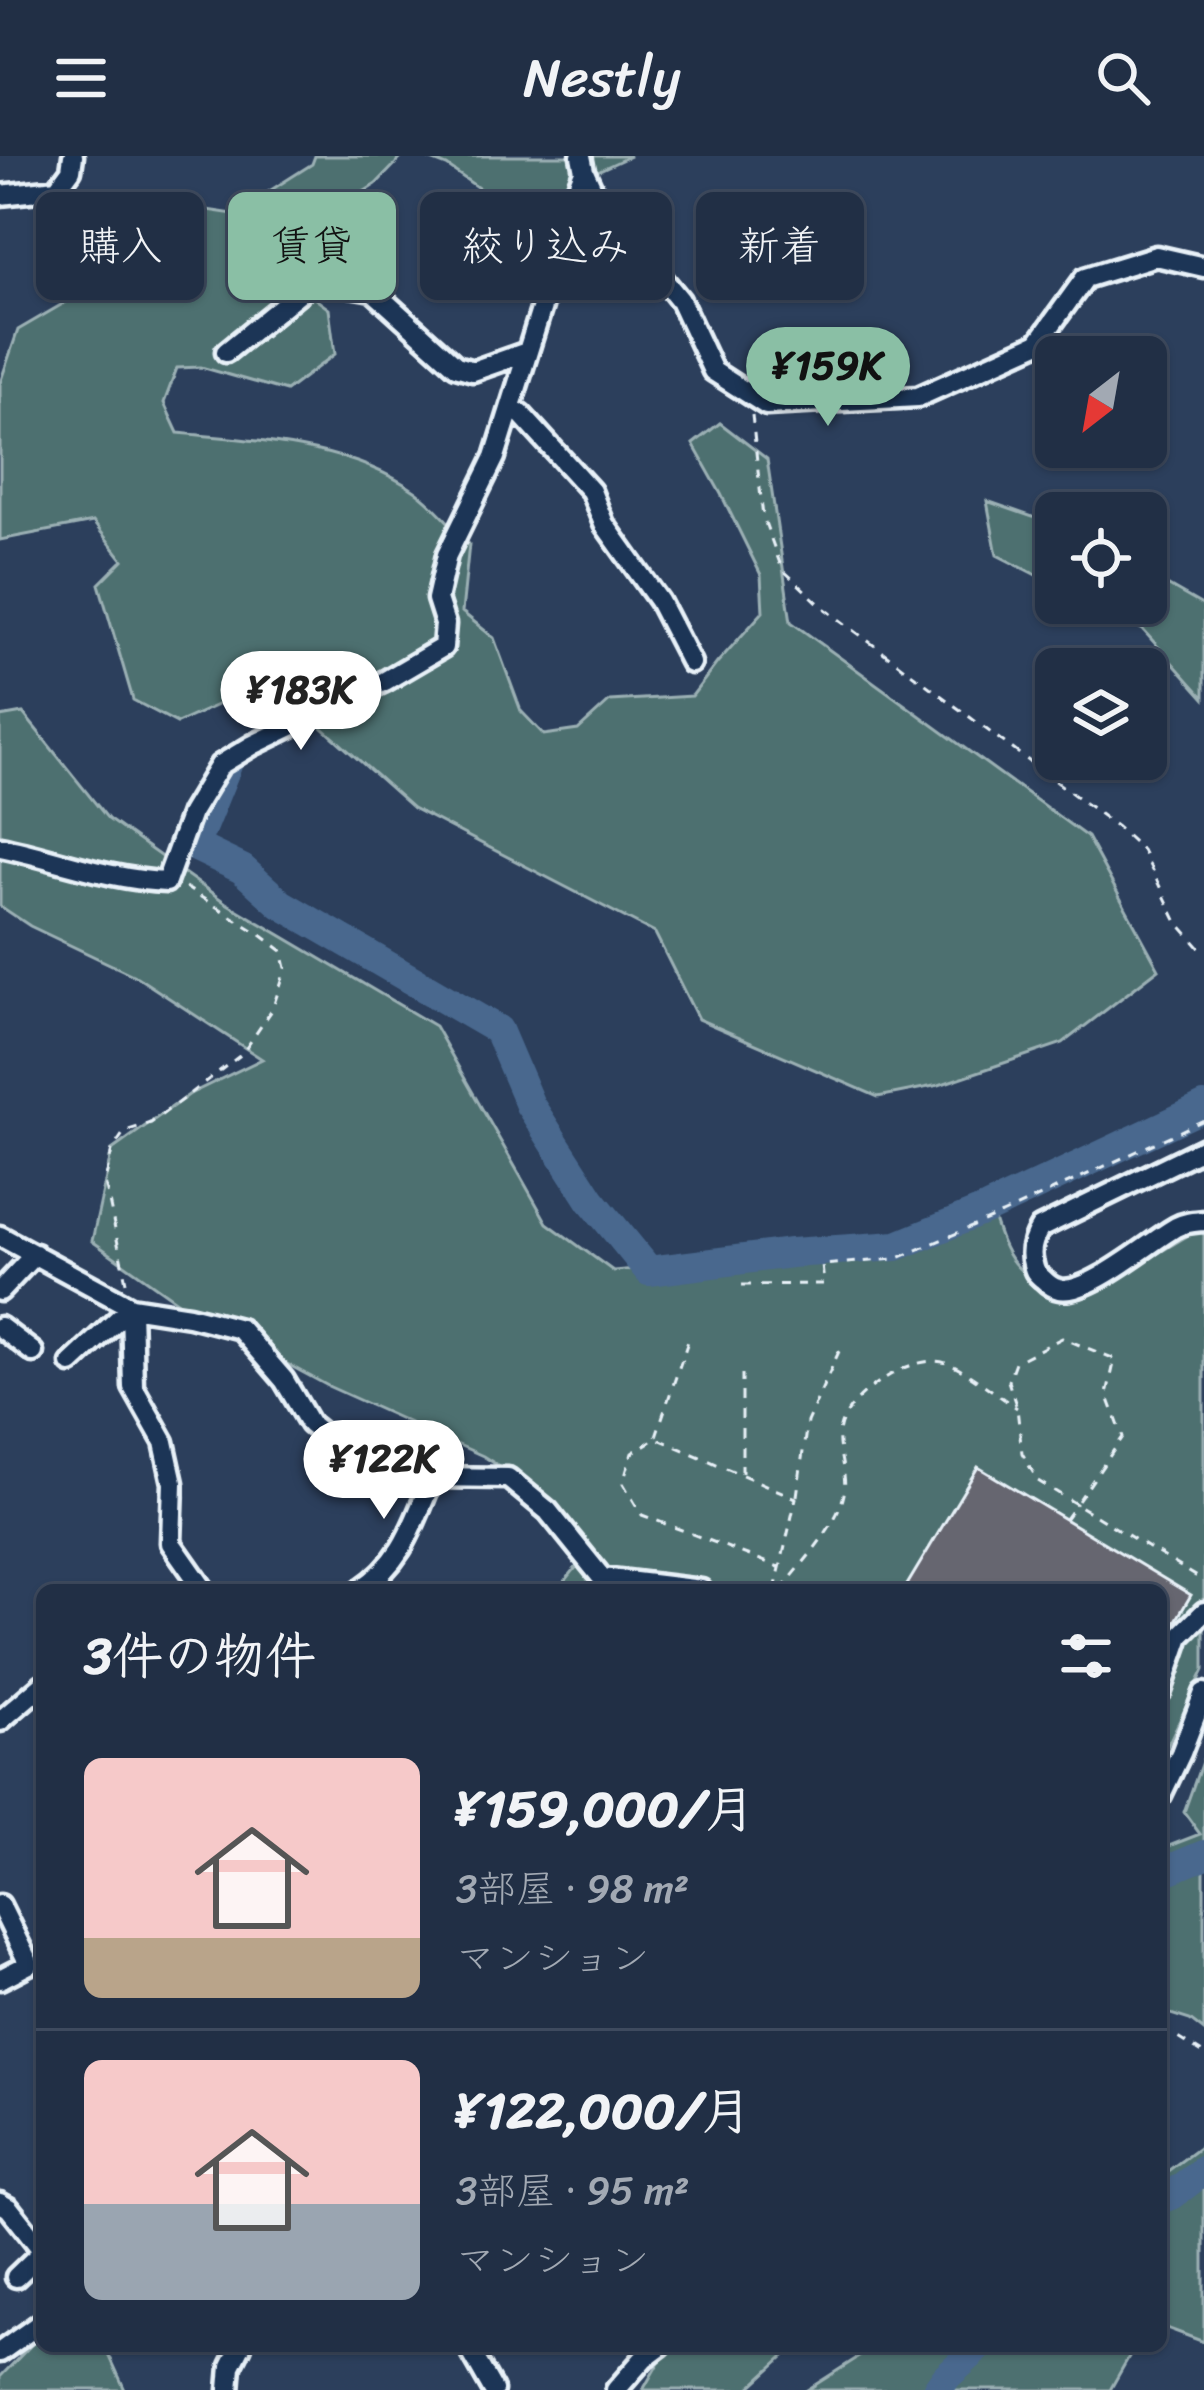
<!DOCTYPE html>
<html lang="ja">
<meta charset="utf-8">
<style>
body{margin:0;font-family:Sriracha,"Klee One",sans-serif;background:#2d3b50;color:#f1f3f6;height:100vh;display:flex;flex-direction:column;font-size:45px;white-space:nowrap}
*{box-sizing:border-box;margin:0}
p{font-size:39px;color:#a2a9b3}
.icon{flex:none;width:66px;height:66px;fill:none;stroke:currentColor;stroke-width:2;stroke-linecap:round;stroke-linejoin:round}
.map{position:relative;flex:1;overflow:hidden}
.panel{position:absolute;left:36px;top:1428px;width:1131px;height:768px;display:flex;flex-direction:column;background:#212f45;border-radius:18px;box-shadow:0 3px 9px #0004,0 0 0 3px #3e4a5e}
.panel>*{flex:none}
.top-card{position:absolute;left:36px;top:36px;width:1134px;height:108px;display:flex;gap:24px}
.needle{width:78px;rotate:211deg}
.fabs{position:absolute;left:1035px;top:180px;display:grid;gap:24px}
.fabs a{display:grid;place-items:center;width:132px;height:132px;border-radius:18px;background:#212f45;box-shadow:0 3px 9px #0004,0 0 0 3px #3e4a5e;font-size:60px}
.price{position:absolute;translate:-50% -102px;padding:0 27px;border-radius:42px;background:#fff;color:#222;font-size:39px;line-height:78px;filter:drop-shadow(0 3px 6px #0008)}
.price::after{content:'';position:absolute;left:50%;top:72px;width:36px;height:27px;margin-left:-18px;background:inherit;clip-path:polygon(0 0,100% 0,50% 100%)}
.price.selected{background:#8abfa5;color:#111}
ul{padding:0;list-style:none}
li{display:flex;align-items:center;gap:36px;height:300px;padding:0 48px}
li+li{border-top:3px solid #3e4a5e}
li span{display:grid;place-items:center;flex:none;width:336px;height:240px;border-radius:18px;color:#555}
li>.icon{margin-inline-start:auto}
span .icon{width:144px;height:144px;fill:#fffc;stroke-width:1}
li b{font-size:51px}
h2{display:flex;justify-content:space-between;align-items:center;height:144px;padding:0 48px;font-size:51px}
.tag{padding:0 42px;border-radius:18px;background:#212f45;box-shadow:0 3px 9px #0004,0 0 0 3px #3e4a5e;font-size:42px;line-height:108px}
.tag.selected{background:#8abfa5;color:#111}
header{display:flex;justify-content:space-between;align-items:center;height:156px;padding:0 48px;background:#212f45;font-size:54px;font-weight:600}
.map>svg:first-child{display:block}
</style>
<header><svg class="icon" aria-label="menu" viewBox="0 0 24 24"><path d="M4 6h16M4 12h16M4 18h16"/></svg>Nestly<svg class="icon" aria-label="search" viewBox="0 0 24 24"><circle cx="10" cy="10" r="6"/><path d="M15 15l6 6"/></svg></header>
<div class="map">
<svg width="1204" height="2234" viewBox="0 0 1204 2234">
<rect width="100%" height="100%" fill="#2c3f5c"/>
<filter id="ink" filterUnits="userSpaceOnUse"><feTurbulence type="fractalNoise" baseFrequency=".00833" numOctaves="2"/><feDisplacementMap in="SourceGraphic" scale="24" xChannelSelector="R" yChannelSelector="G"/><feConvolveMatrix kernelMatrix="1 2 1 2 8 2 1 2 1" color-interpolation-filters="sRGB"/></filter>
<g filter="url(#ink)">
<path fill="#4e6f6f" stroke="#9bb0b4" stroke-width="3" d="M 315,0 L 403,0 L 376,28 L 290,83 L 291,125 L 329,153 L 335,198 L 286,235 L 201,211 L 177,212 L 164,247 L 178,277 C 257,285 347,288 415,335 C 435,349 452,371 469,388 L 462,456 L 494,482 L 521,555 L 544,579 L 578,574 L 610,545 L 692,540 L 717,507 L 763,456 L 761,419 L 721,338 L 693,288 L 720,267 L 767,303 L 791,466 L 1087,681 L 1159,813 L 1063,887 L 939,929 L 878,941 L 698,863 L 655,777 L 413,652 L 280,534 L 224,546 L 177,567 L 133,544 L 99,428 L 123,404 L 93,366 L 0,384 L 0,227 L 18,174 L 66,146 L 106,110 C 110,70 109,68 142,44 L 233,58 L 312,8 Z
M 421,0 L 630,0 L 511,55 L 447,10 Z
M 987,345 L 1056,369 L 1056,429 L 997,399 Z
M 1146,417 L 1204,450 L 1204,542 L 1143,474 L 1091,447 L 1146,447 Z
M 23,557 L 108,663 L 226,747 L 435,870 L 547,1067 L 613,1115 L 883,1092 L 989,1048 C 1006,1103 1008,1107 1054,1141 L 1093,1136 L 1192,1077 L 1204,1076 L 1204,1514 L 1161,1603 L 1161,1434 L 558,1434 L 582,1404 L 535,1344 L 537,1334 L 483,1300 L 328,1230 L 198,1160 L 92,1085 L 112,994 L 190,938 L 262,903 L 137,821 L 30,770 L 0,750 L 0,561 Z
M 1204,1600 L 1204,1875 L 1190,1864 L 1161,1855 L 1161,1693 L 1200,1678 L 1184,1656 Z
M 1204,1988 L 1204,2186 L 1161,2170 L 1161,2020 Z
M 42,2182 L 42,2190 L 105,2190 L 125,2234 L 0,2234 L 0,2221 L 35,2185 Z
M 668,2190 L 795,2190 L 747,2234 L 643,2234 Z
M 876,2190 L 1135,2190 L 1110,2234 L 807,2234 Z"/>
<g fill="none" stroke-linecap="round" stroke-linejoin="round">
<path stroke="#48688e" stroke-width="30" d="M 227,609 L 194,690 L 242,713 L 281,748 L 498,874 L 530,949 L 591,1044 L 649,1115 L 791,1097 L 897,1090 L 987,1053 L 1204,951
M 1161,1717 L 1204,1699
M 1161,2043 L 1172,2039 L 1204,2014
M 937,2234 L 947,2220 L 980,2190"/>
</g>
<path fill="#666670" stroke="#e8f1f8" stroke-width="3" d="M 978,1311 L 1191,1439 L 1161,1490 L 1161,1434 L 904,1434 Z"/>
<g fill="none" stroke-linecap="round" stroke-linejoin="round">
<defs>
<path id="minor" d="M 581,0 L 584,15 L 604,60 L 644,100 L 680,144 L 713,215 L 766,249 L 918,241 L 1038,187 L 1085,122 L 1156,100 L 1204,111
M 0,39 L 57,33 L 71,14 L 73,0
M 564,66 L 584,15
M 226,196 L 311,127 L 323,125 L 372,134 L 456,210 L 473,215 L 527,196
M 511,252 L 521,258 L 591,335 L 604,368 L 659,445 L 691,507
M 0,691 C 55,702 109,724 166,726 L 191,657 L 220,609 L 253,589 L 385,525 L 443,491 L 445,468 L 437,443 L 447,399 L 495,301 L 554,112 L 564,66 L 604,60
M 1204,992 L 1040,1072 C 1033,1083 1029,1095 1033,1108 C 1035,1117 1036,1117 1043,1123 C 1048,1128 1053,1132 1059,1133 C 1087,1140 1151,1085 1176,1071 C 1186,1066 1193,1066 1204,1065
M 0,1080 L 131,1151 L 189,1160 L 240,1173 L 284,1224 L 310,1268 L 330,1284 L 362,1301 L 433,1321 L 508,1322 L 548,1355 L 602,1422 L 701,1434
M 0,1135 L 35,1098
M 131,1151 L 133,1231 L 164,1286 L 173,1327 L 171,1387 L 204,1434
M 0,1171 L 33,1196
M 71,1207 L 131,1151
M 360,1434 C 404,1405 413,1368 433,1321
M 1161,1535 L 1180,1480 L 1204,1456
M 0,1565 L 42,1529
M 1161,1639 L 1181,1597 L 1204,1537
M 0,1749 L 29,1808 L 0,1823
M 0,2047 L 9,2052 L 42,2094
M 16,2121 L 42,2096
M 468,2190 L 493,2234
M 0,2196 L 42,2166
M 229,2234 L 231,2210 L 241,2190
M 616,2234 L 644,2202 L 660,2190"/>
</defs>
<use href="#minor" stroke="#e8f1f8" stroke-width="27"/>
<path stroke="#e8f1f8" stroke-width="3" stroke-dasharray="9 9" stroke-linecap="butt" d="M 752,259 L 763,361 L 782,413 L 824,452 L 1117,671 L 1142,694 L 1177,766 L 1204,797
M 126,1126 L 105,1026 L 112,994 L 125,975 L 151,967 L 242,898 L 272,854 L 286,812 L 282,795 L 261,779 L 185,731
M 742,1129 L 824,1128 L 822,1109 L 896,1103 L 1002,1058 L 1204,964
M 656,1280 L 689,1182
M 742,1317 L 742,1218
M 797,1340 L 807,1266 L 841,1191
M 1065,1363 L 1076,1348 L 1038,1325 L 1022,1297 L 1017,1252 L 1008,1225 L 1015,1206 L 1062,1182 L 1115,1203 L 1107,1238 L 1123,1281 L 1076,1348 L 1204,1425
M 775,1434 L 796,1342 L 656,1282 L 632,1297 L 623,1327 L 642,1359 L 779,1411
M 781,1434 C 800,1410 835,1372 843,1342 C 850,1318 833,1292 841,1268 C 853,1237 913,1196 946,1207 C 963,1212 1000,1241 1017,1252
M 1161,1879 L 1176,1881 L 1204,1898"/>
<use href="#minor" stroke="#1d3557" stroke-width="18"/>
</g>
</g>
</svg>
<div class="fabs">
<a><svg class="needle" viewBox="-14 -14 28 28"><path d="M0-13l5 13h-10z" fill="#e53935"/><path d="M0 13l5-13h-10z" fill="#a2a9b3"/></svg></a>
<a><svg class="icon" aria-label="locate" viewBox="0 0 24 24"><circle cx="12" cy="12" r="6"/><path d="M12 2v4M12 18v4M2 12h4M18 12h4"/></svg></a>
<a><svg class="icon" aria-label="layers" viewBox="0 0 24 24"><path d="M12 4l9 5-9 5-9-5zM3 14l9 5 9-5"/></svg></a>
</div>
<b class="price selected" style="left:828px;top:273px">¥159K</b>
<b class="price" style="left:301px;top:597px">¥183K</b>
<b class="price" style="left:384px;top:1366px">¥122K</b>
<div class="top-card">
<a class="tag">購入</a>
<a class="tag selected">賃貸</a>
<a class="tag">絞り込み</a>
<a class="tag">新着</a>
</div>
<section class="panel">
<h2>3件の物件<svg class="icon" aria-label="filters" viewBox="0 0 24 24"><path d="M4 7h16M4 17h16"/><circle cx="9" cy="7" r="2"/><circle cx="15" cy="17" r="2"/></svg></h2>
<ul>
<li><span style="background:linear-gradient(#f6c9c9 75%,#b9a48a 0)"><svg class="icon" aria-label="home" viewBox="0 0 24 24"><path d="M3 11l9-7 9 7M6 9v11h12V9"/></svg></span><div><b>¥159,000/月</b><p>3部屋 · 98 m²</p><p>マンション</p></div></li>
<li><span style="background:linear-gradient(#f6c9c9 60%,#9aa5b1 0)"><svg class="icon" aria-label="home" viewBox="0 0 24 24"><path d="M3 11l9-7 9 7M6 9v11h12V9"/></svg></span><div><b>¥122,000/月</b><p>3部屋 · 95 m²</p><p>マンション</p></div></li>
</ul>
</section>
</div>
